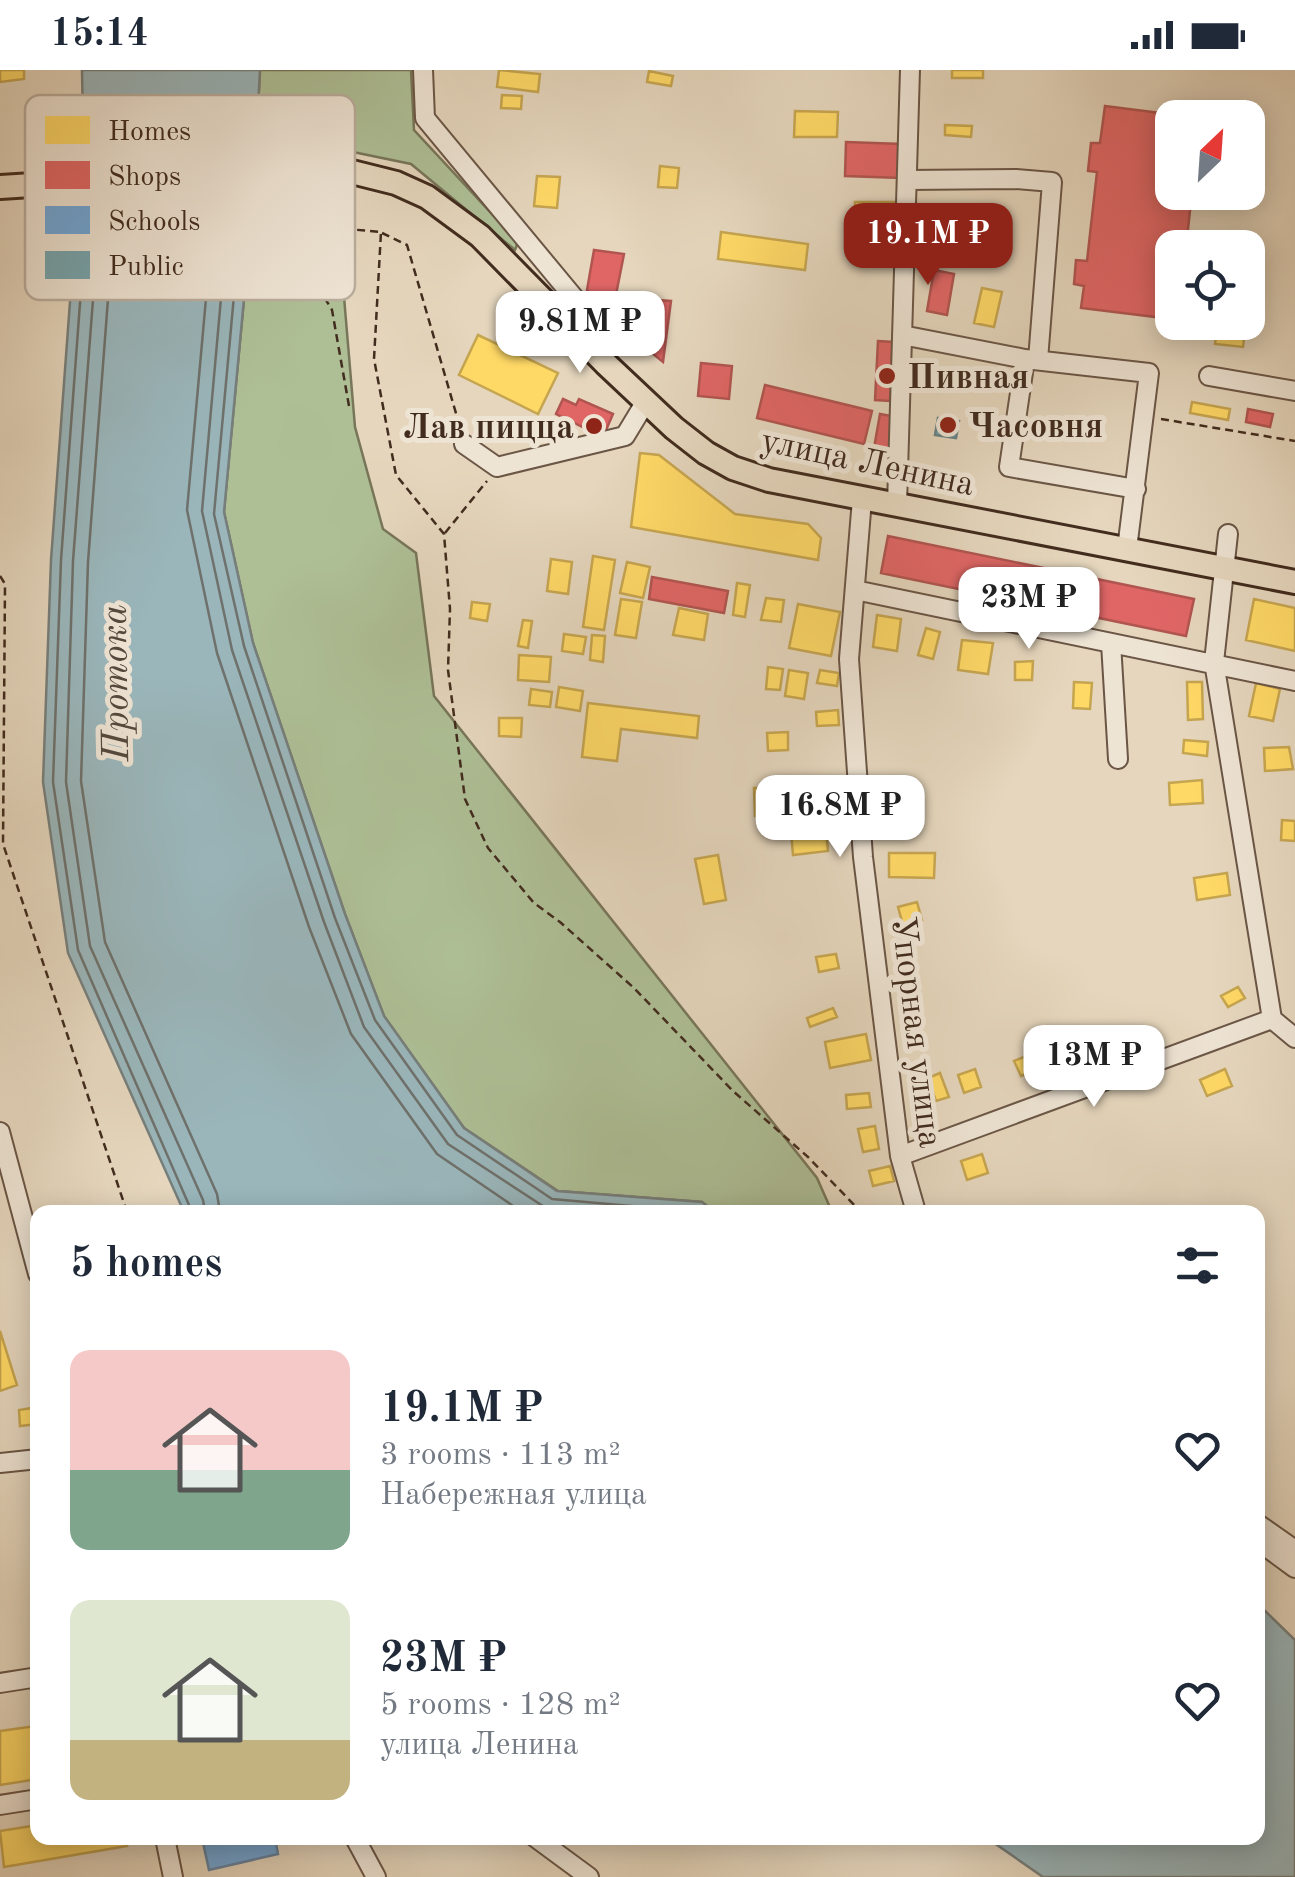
<!DOCTYPE html>
<meta charset="utf-8">
<style>
body{margin:0;font-family:"Old Standard TT",serif;background:#f6f6f7;color:#1f2937;height:100vh;display:flex;flex-direction:column;font-size:38px;white-space:nowrap}
*{box-sizing:border-box;margin:0}
p{font-size:32px;color:#747a83}
.icon{flex:none;width:55px;height:55px;fill:none;stroke:currentColor;stroke-width:2;stroke-linecap:round;stroke-linejoin:round}
.map{position:relative;flex:1;overflow:hidden}
.drawer{position:absolute;left:30px;top:1135px;width:1235px;height:640px;display:flex;flex-direction:column;background:#fff;border-radius:20px;box-shadow:0 5px 25px #0003}
.drawer>*{flex:none}
.needle{width:65px;rotate:25deg}
.controls{position:absolute;left:1155px;top:30px;display:grid;gap:20px}
.controls a{display:grid;place-items:center;width:110px;height:110px;border-radius:20px;background:#fff;box-shadow:0 5px 25px #0003;font-size:50px}
.price{position:absolute;translate:-50% -85px;padding:0 22px;border-radius:20px;background:#fff;color:#222;font-size:32px;line-height:65px;filter:drop-shadow(0 2px 5px #0008)}
.price::after{content:'';position:absolute;left:50%;top:60px;width:30px;height:22px;margin-left:-15px;background:inherit;clip-path:polygon(0 0,100% 0,50% 100%)}
.price.current{background:#8f2418;color:#fff}
ul{padding:0;list-style:none}
li{display:flex;align-items:center;gap:30px;height:250px;padding:0 40px}
li span{display:grid;place-items:center;flex:none;width:280px;height:200px;border-radius:20px;color:#555}
li>.icon{margin-inline-start:auto}
span .icon{width:120px;height:120px;fill:#fffc;stroke-width:1}
li b{font-size:42px}
h2{display:flex;justify-content:space-between;align-items:center;height:120px;padding:0 40px;font-size:42px}
.status{display:flex;justify-content:space-between;align-items:center;height:70px;padding:0 50px;background:#fff;direction:ltr}
.status svg{height:28px;fill:currentColor}
.map>svg:first-child{display:block}
</style>
<div class="status"><b>15:14</b><svg viewBox="0 0 49 12"><path d="M0 12V9h3v3zM5 12V6h3v6zM10 12V3h3v9zM15 12V0h3v12zM26 1h20v11H26zM47 4h2v5h-2z"/></svg></div>
<div class="map">
<svg width="1295" height="1807" viewBox="0 0 1295 1807">
<rect width="100%" height="100%" fill="#e5d6bd"/>
<filter id="stains"><feTurbulence type="fractalNoise" baseFrequency=".002" numOctaves="4"/><feColorMatrix values="0 0 0 0 .2 0 0 0 0 .09 0 0 0 0 .02 0 0 0 .5 -.17"/></filter>
<radialGradient id="worn" r=".72"><stop offset=".6" stop-color="#630" stop-opacity="0"/><stop offset="1" stop-color="#630" stop-opacity=".3"/></radialGradient>
<path fill="#aebf96" stroke="#78765a" stroke-width="2.5" d="M 260,0 L 411,0 L 414,60 L 518,172 L 515,180 L 411,94 L 324,76 L 256,73 Z
M 253,133 L 292,138 L 344,227 L 355,357 L 383,459 L 416,483 L 434,626 L 817,1108 L 832,1142 L 713,1142 L 702,1132 L 558,1121 L 464,1058 L 384,946 L 345,844 L 253,573 L 224,442 Z"/>
<path fill="#9ab6bb" stroke="#777f7c" stroke-width="2.5" d="M 82,0 L 260,0 L 253,133 L 224,442 L 253,573 L 345,844 L 384,946 L 464,1058 L 557,1121 L 702,1132 L 715,1142 L 184,1142 L 68,883 L 43,712 L 51,490 L 83,55 Z
M 1258,1534 L 1295,1570 L 1295,1807 L 1043,1807 L 987,1768 L 1258,1768 Z"/>
<path fill="#ffd966" stroke="#c6a550" stroke-width="2.5" d="M 0,0 L 24,0 L 24,9 L 0,12 Z
M 499,0 L 540,4 L 538,22 L 497,17 Z
M 952,0 L 983,0 L 983,8 L 952,8 Z
M 649,1 L 673,6 L 671,16 L 647,12 Z
M 502,25 L 522,26 L 521,39 L 501,38 Z
M 795,41 L 838,42 L 837,67 L 794,67 Z
M 945,55 L 972,56 L 971,67 L 945,65 Z
M 660,96 L 679,98 L 677,118 L 658,117 Z
M 537,106 L 560,107 L 557,138 L 534,136 Z
M 855,132 L 898,132 L 898,180 L 854,179 Z
M 934,138 L 955,140 L 950,189 L 929,187 Z
M 962,142 L 986,144 L 983,189 L 959,187 Z
M 721,162 L 808,174 L 805,200 L 718,189 Z
M 982,218 L 1002,222 L 994,257 L 974,253 Z
M 1218,252 L 1246,252 L 1243,277 L 1215,274 Z
M 478,265 L 558,303 L 538,344 L 459,305 Z
M 1192,332 L 1230,339 L 1228,350 L 1190,343 Z
M 640,383 L 659,385 L 735,444 L 808,454 L 821,468 L 818,490 L 631,457 Z
M 593,486 L 615,490 L 604,560 L 583,557 Z
M 551,489 L 572,492 L 568,524 L 547,521 Z
M 627,492 L 650,497 L 643,528 L 620,523 Z
M 737,513 L 750,515 L 745,547 L 733,545 Z
M 766,528 L 784,530 L 781,552 L 761,550 Z
M 621,529 L 642,532 L 636,568 L 615,565 Z
M 1254,529 L 1295,538 L 1295,581 L 1246,570 Z
M 472,532 L 490,534 L 487,551 L 470,548 Z
M 798,534 L 840,542 L 831,586 L 789,578 Z
M 679,538 L 708,544 L 704,570 L 673,565 Z
M 877,545 L 901,549 L 897,581 L 873,577 Z
M 523,550 L 532,551 L 528,578 L 518,576 Z
M 926,558 L 940,562 L 933,589 L 918,585 Z
M 564,564 L 586,567 L 583,584 L 562,581 Z
M 592,565 L 605,566 L 603,592 L 590,590 Z
M 962,570 L 993,573 L 988,604 L 958,600 Z
M 519,585 L 551,587 L 549,612 L 518,610 Z
M 1033,591 L 1032,610 L 1015,610 L 1015,592 Z
M 768,597 L 783,599 L 780,620 L 766,619 Z
M 789,600 L 808,603 L 804,629 L 785,626 Z
M 820,600 L 839,603 L 837,616 L 817,613 Z
M 1074,612 L 1092,613 L 1090,639 L 1073,638 Z
M 1187,612 L 1202,612 L 1203,649 L 1188,650 Z
M 1256,613 L 1280,619 L 1273,651 L 1249,646 Z
M 559,617 L 583,621 L 580,641 L 556,637 Z
M 531,619 L 552,622 L 550,637 L 529,635 Z
M 588,633 L 699,646 L 697,668 L 621,659 L 617,691 L 582,687 Z
M 838,640 L 839,655 L 817,656 L 816,642 Z
M 499,648 L 522,648 L 521,667 L 499,666 Z
M 788,662 L 788,680 L 768,681 L 767,663 Z
M 1184,670 L 1208,672 L 1207,686 L 1183,683 Z
M 1289,677 L 1293,699 L 1265,701 L 1264,678 Z
M 1202,710 L 1203,733 L 1170,735 L 1169,713 Z
M 784,717 L 785,744 L 755,746 L 754,718 Z
M 785,717 L 806,717 L 805,740 L 785,739 Z
M 910,741 L 912,758 L 883,761 L 881,745 Z
M 1282,750 L 1295,751 L 1295,771 L 1281,770 Z
M 826,758 L 828,781 L 793,785 L 791,762 Z
M 889,783 L 935,783 L 934,808 L 889,807 Z
M 718,785 L 726,830 L 704,834 L 695,789 Z
M 1227,803 L 1230,825 L 1197,830 L 1194,808 Z
M 917,832 L 922,850 L 903,855 L 898,837 Z
M 836,884 L 839,898 L 819,902 L 816,887 Z
M 1238,917 L 1245,928 L 1228,937 L 1221,926 Z
M 833,938 L 837,947 L 810,957 L 807,948 Z
M 866,964 L 871,990 L 830,998 L 825,972 Z
M 1029,985 L 1035,1000 L 1021,1006 L 1014,991 Z
M 975,999 L 981,1017 L 964,1023 L 958,1005 Z
M 1225,999 L 1232,1016 L 1207,1026 L 1200,1010 Z
M 940,1003 L 949,1027 L 936,1031 L 928,1008 Z
M 869,1023 L 871,1037 L 847,1039 L 846,1025 Z
M 875,1056 L 879,1079 L 863,1082 L 858,1059 Z
M 982,1084 L 988,1103 L 967,1110 L 961,1091 Z
M 890,1096 L 894,1111 L 873,1116 L 869,1101 Z
M 0,1261 L 17,1315 L 0,1321 Z
M 38,1337 L 38,1354 L 20,1356 L 19,1340 Z
M 36,1656 L 38,1709 L 0,1715 L 0,1661 Z
M 38,1755 L 38,1768 L 126,1768 L 127,1776 L 4,1797 L 0,1761 Z"/>
<path fill="#e06666" stroke="#b15550" stroke-width="2.5" d="M 1105,36 L 1200,48 L 1172,48 L 1172,122 L 1192,122 L 1186,178 L 1172,178 L 1172,249 L 1081,238 L 1084,216 L 1074,214 L 1076,190 L 1087,191 L 1097,102 L 1088,101 L 1091,73 L 1100,73 Z
M 846,72 L 902,74 L 901,108 L 845,106 Z
M 594,180 L 624,184 L 612,245 L 587,220 Z
M 934,200 L 954,204 L 947,245 L 927,241 Z
M 641,229 L 671,231 L 663,292 L 637,271 Z
M 878,271 L 893,272 L 890,331 L 875,330 Z
M 701,293 L 732,296 L 729,329 L 698,326 Z
M 765,315 L 872,341 L 864,374 L 757,348 Z
M 563,329 L 576,335 L 579,329 L 613,344 L 603,367 L 556,344 Z
M 1248,339 L 1273,344 L 1270,357 L 1246,352 Z
M 880,344 L 897,347 L 891,381 L 874,378 Z
M 888,466 L 1194,529 L 1186,566 L 881,503 Z
M 652,507 L 728,521 L 724,543 L 649,529 Z"/>
<path fill="#6fa8dc" stroke="#6283a3" stroke-width="2.5" d="M 202,1768 L 275,1768 L 278,1784 L 209,1800 Z"/>
<path fill="#76a5af" stroke="#668184" stroke-width="2.5" d="M 938,348 L 959,351 L 956,368 L 935,365 Z"/>
<g fill="none" stroke-linecap="round" stroke-linejoin="round">
<path stroke="#6e716c" stroke-width="2.5" d="M 231,116 L 202,441 L 232,580 L 324,852 L 364,957 L 448,1074 L 552,1142
M 244,116 L 214,444 L 244,576 L 335,848 L 375,950 L 457,1065 L 552,1129 L 699,1142
M 216,117 L 187,440 L 217,583 L 309,857 L 351,964 L 437,1084 L 522,1142
M 116,124 L 88,492 L 81,711 L 105,872 L 217,1124 L 220,1142
M 88,125 L 61,490 L 53,712 L 78,880 L 192,1142
M 101,125 L 73,491 L 66,712 L 90,876 L 203,1130 L 205,1142"/>
<defs>
<path id="minor" d="M 423,0 L 425,48 L 600,259 L 606,294
M 908,110 L 1016,109 L 1052,112 L 1038,290
M 902,265 L 1025,289 L 1149,303 L 1127,479
M 1025,289 L 1009,397 L 1136,419
M 1209,306 L 1295,321
M 464,374 L 497,397 L 625,366 L 645,333
M 862,429 L 849,589 L 863,787 L 900,1086 L 916,1142
M 897,435 L 910,0
M 1228,464 L 1214,592 L 1272,949 L 1295,968
M 855,520 L 1295,611
M 1111,573 L 1118,689
M 0,1062 L 38,1204
M 900,1086 L 1272,949
M 0,1393 L 38,1389
M 1258,1454 L 1295,1480
M 1258,1471 L 1295,1498
M 0,1613 L 38,1607
M 0,1735 L 38,1729
M 165,1768 L 173,1807
M 355,1768 L 376,1807
M 536,1768 L 589,1807"/>
<path id="major" d="M 0,117 L 289,99 L 352,102 L 396,113 L 427,127 L 480,166 L 606,294 L 674,358 L 706,383 L 733,398 L 769,410 L 1295,512"/>
</defs>
<use href="#minor" stroke="#6b5646" stroke-width="22"/>
<use href="#major" stroke="#422c1e" stroke-width="28"/>
<path stroke="#422c1e" stroke-width="2.5" stroke-dasharray="8 5" stroke-linecap="butt" d="M 382,163 L 407,175 L 460,357
M 349,336 L 332,240 L 300,187 L 291,154 L 381,162 L 374,289 L 396,405 L 444,464 L 450,539 L 448,600 L 465,729 L 488,778 L 534,833 L 560,852 L 634,918 L 733,1021 L 808,1087 L 861,1142
M 1161,349 L 1295,371
M 445,463 L 487,411
M 0,506 L 5,514 L 3,774 L 127,1142"/>
<use href="#minor" stroke="#eee4d4" stroke-width="18"/>
<use href="#major" stroke="#e5d6bd" stroke-width="22"/>
</g>
<g fill="#8f2418" stroke="#eee4d4" stroke-width="4">
<circle cx="887" cy="306" r="10"/>
<circle cx="948" cy="355" r="10"/>
<circle cx="594" cy="356" r="10"/>
</g>
<g text-anchor="middle" stroke-width="10" stroke-linejoin="round" paint-order="stroke">
<g font-size="35" font-weight="bold" fill="#422c1e" stroke="#eee4d4" text-anchor="start">
<text x="907" y="318">Пивная</text>
<text x="968" y="367">Часовня</text>
<text x="574" y="368" text-anchor="end">Лав пицца</text>
</g>
<g font-size="35" fill="#422c1e" stroke="#eee4d4">
<text transform="translate(868 391) rotate(12)" y="12">улица Ленина</text>
<text transform="translate(918 962) rotate(83)" y="12">Упорная улица</text>
</g>
<g font-size="38" font-style="italic" fill="#54483d" stroke="#eee4d4">
<text transform="translate(114 613) rotate(-91)" y="13">Протока</text>
</g>
</g>
<rect x="25" y="25" width="330" height="205" rx="15" fill="#eee4d4" stroke="#baad9d" stroke-width="2.5"/>
<rect x="45" y="46" width="45" height="28" fill="#ffd966"/>
<rect x="45" y="91" width="45" height="28" fill="#e06666"/>
<rect x="45" y="136" width="45" height="28" fill="#6fa8dc"/>
<rect x="45" y="181" width="45" height="28" fill="#76a5af"/>
<g font-size="28" fill="#422c1e">
<text x="108" y="70">Homes</text>
<text x="108" y="115">Shops</text>
<text x="108" y="160">Schools</text>
<text x="108" y="205">Public</text>
</g>
<rect width="100%" height="100%" filter="url(#stains)"/>
<rect width="100%" height="100%" fill="url(#worn)"/>
</svg>
<div class="controls">
<a><svg class="needle" viewBox="-14 -14 28 28"><path d="M0-13l5 13h-10z" fill="#e53935"/><path d="M0 13l5-13h-10z" fill="#747a83"/></svg></a>
<a><svg class="icon" aria-label="locate" viewBox="0 0 24 24"><circle cx="12" cy="12" r="6"/><path d="M12 2v4M12 18v4M2 12h4M18 12h4"/></svg></a>
</div>
<b class="price current" style="left:928px;top:218px">19.1M ₽</b>
<b class="price" style="left:580px;top:306px">9.81M ₽</b>
<b class="price" style="left:1029px;top:582px">23M ₽</b>
<b class="price" style="left:840px;top:790px">16.8M ₽</b>
<b class="price" style="left:1094px;top:1040px">13M ₽</b>
<section class="drawer">
<h2>5 homes<svg class="icon" aria-label="filters" viewBox="0 0 24 24"><path d="M4 7h16M4 17h16"/><circle cx="9" cy="7" r="2"/><circle cx="15" cy="17" r="2"/></svg></h2>
<ul>
<li><span style="background:linear-gradient(#f6c9c9 60%,#7fa58c 0)"><svg class="icon" aria-label="home" viewBox="0 0 24 24"><path d="M3 11l9-7 9 7M6 9v11h12V9"/></svg></span><div><b>19.1M ₽</b><p>3 rooms · 113 m²</p><p>Набережная улица</p></div><svg class="icon" aria-label="heart" viewBox="0 0 24 24"><path d="M12 20l-8-8c-3-5 5-10 8-4 3-6 11-1 8 4z"/></svg></li>
<li><span style="background:linear-gradient(#dfe7d0 70%,#c2b280 0)"><svg class="icon" aria-label="home" viewBox="0 0 24 24"><path d="M3 11l9-7 9 7M6 9v11h12V9"/></svg></span><div><b>23M ₽</b><p>5 rooms · 128 m²</p><p>улица Ленина</p></div><svg class="icon" aria-label="heart" viewBox="0 0 24 24"><path d="M12 20l-8-8c-3-5 5-10 8-4 3-6 11-1 8 4z"/></svg></li>
</ul>
</section>
</div>
